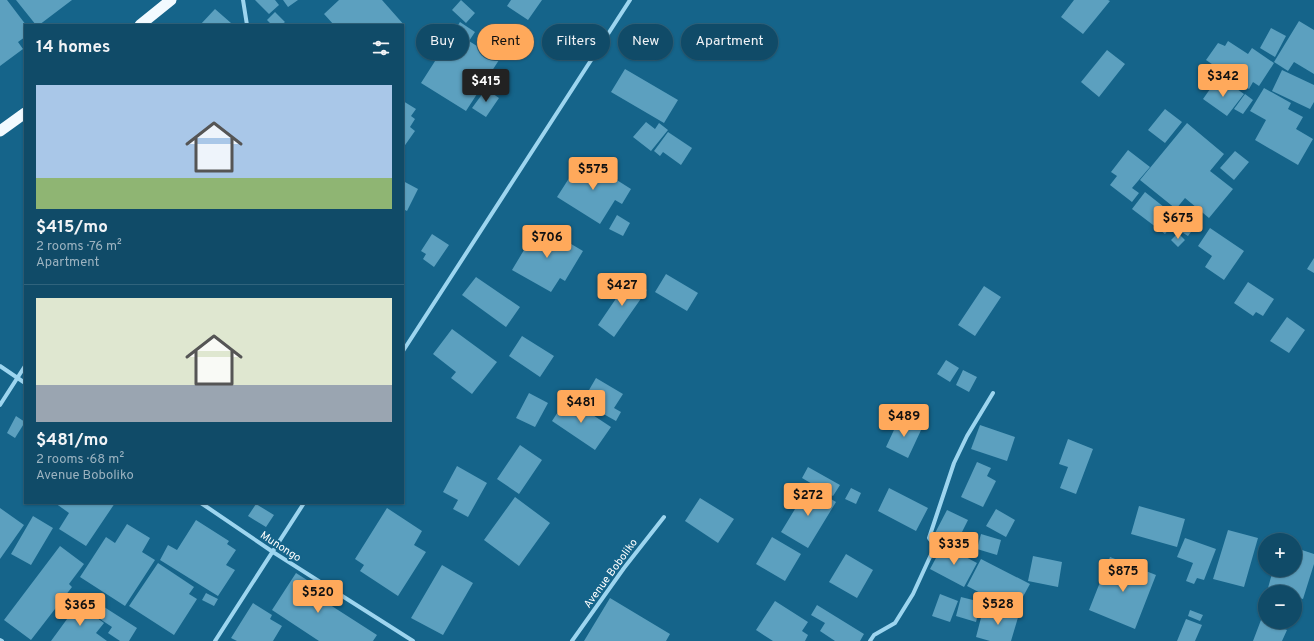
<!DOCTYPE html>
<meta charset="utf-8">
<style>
body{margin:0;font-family:Overpass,sans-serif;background:#1e5571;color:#f1f3f6;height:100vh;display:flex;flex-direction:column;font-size:15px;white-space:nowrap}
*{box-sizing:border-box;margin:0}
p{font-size:13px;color:#9cb3c0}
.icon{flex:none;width:22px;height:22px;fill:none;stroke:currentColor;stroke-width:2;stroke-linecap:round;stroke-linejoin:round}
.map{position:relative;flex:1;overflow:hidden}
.panel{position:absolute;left:24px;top:24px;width:380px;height:480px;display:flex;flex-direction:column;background:#104b68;border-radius:0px;box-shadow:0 1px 3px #0004,0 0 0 1px #30637c}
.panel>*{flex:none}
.guide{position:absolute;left:416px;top:24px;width:380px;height:36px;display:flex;gap:8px}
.fabs{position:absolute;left:1258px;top:533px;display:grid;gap:8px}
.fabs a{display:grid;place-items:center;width:44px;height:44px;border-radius:50%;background:#104b68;box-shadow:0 1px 3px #0004,0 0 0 1px #30637c;font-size:20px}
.price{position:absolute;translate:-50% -34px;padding:0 9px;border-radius:4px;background:#ffa95b;color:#111;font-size:13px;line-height:26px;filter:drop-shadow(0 1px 2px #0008)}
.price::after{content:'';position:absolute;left:50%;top:24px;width:12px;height:9px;margin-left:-6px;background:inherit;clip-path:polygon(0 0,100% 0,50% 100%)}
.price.on{background:#222;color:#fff}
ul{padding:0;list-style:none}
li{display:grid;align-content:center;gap:8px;height:212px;padding:0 12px}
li+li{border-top:1px solid #30637c}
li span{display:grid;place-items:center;height:124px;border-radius:0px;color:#555}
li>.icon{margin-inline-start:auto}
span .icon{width:72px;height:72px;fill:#fffc;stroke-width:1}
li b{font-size:17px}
h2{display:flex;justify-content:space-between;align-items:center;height:48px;padding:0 12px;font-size:17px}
.pill{padding:0 14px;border-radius:18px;background:#104b68;box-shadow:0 1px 3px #0004,0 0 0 1px #30637c;font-size:14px;line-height:36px}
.pill.on{background:#ffa95b;color:#111}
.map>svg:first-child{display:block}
</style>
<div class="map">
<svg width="1314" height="641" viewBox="0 0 1314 641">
<rect width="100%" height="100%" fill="#15648a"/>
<path fill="#5ca0bf" d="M 0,0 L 7,0 L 26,25 L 25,37 L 18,42 L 23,49 L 0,66 Z
M 16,0 L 72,0 L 39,25 L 36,25 Z
M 255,0 L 275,0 L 279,5 L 269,14 Z
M 283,0 L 298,0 L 288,7 Z
M 339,0 L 382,0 L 405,26 L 403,28 L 403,25 L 334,25 L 324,14 Z
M 461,0 L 475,13 L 466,23 L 452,10 Z
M 511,0 L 542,0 L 528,20 L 507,6 Z
M 1074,0 L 1108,0 L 1110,1 L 1083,34 L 1061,17 Z
M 215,9 L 231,23 L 229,25 L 200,25 Z
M 275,12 L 285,22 L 281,25 L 272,25 L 267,20 Z
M 1299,21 L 1314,30 L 1314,74 L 1294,62 L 1288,71 L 1274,62 Z
M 460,22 L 475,32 L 469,41 L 499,60 L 466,111 L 421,83 Z
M 438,26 L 449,32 L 437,54 L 426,48 Z
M 1271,28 L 1286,36 L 1275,57 L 1260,48 Z
M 1228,41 L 1248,54 L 1252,48 L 1274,63 L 1259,86 L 1253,82 L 1249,89 L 1206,60 L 1218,43 L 1225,46 Z
M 1107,50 L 1125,64 L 1099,97 L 1081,82 Z
M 625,69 L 678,100 L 664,123 L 611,92 Z
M 1282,70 L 1314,85 L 1314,102 L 1310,109 L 1272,91 Z
M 1215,82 L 1226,89 L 1230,84 L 1244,94 L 1227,116 L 1203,99 Z
M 1264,88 L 1291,103 L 1288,109 L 1303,117 L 1296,129 L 1313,139 L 1298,165 L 1255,140 L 1266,120 L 1250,111 Z
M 486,89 L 499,98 L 486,117 L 472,108 Z
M 1245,94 L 1253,100 L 1243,114 L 1234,109 Z
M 403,101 L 416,109 L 411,116 L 415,119 L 410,127 L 415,131 L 403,148 Z
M 1165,109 L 1182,122 L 1165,143 L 1148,130 Z
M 646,122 L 655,129 L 659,123 L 668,130 L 651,151 L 633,137 Z
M 1187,123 L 1224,154 L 1210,171 L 1233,189 L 1209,218 L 1185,198 L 1176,209 L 1140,180 Z
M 668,132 L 692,148 L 681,165 L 663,152 L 660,156 L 654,151 Z
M 1128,150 L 1150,167 L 1132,188 L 1139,193 L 1132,202 L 1110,185 L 1117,176 L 1111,172 Z
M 1235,151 L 1249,162 L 1234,180 L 1220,168 Z
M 582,158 L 631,189 L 622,204 L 615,200 L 600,224 L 557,197 Z
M 403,181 L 418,189 L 407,211 L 403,209 Z
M 1145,192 L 1169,211 L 1172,208 L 1181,214 L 1165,234 L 1132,209 Z
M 1185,211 L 1199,221 L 1188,236 L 1174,227 Z
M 617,215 L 630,223 L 623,236 L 609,229 Z
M 539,225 L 583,251 L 565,281 L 560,278 L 551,292 L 512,270 Z
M 1210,228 L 1244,251 L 1224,280 L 1205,267 L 1212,256 L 1198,246 Z
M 1178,233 L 1185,240 L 1178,247 L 1171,240 Z
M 432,234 L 449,245 L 434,267 L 423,259 L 426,254 L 421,251 Z
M 1314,258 L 1314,273 L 1307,269 Z
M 666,274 L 698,293 L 687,311 L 655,292 Z
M 476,277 L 520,307 L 506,327 L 462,295 Z
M 630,278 L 647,290 L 614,337 L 598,325 Z
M 1248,282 L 1274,299 L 1263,316 L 1256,312 L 1253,316 L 1234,303 Z
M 984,286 L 1001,297 L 975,336 L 958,325 Z
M 1287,317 L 1305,330 L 1289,353 L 1270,341 Z
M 452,329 L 497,362 L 472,394 L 451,378 L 456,372 L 433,354 Z
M 522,336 L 554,356 L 540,377 L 509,356 Z
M 946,360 L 959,368 L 950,382 L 937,374 Z
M 963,370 L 977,377 L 969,392 L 956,385 Z
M 596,378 L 623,394 L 614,408 L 621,412 L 616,421 L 582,402 Z
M 529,393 L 548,403 L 535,427 L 516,418 Z
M 567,398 L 611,427 L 595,450 L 552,421 Z
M 16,416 L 25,422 L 15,438 L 7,433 Z
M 900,417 L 922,428 L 908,458 L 886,447 Z
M 980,425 L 1015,437 L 1007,461 L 971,449 Z
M 1068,439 L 1093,449 L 1076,494 L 1060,488 L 1068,467 L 1059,464 Z
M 520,445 L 542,460 L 519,494 L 497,479 Z
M 977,462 L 991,468 L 987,476 L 996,481 L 983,507 L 961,497 Z
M 457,466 L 487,483 L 468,517 L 453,509 L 458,500 L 443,492 Z
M 808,467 L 840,485 L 833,496 L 802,478 Z
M 809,486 L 836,502 L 808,548 L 781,532 Z
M 851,488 L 861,493 L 856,504 L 845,499 Z
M 889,488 L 928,508 L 916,531 L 878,511 Z
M 515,497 L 550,523 L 519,566 L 484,540 Z
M 700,498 L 734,519 L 718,543 L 685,521 Z
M 55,503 L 115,503 L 86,546 L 59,529 L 69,513 Z
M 256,504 L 274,515 L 266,527 L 248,516 Z
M 1139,506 L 1185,519 L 1177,547 L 1131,534 Z
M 0,508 L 24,525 L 0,559 Z
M 387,508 L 422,531 L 414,545 L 426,552 L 398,596 L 360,571 L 364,565 L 355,559 Z
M 996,509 L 1015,520 L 1006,537 L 986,526 Z
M 947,510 L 968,520 L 955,546 L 934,535 Z
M 33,516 L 53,528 L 31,565 L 11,554 Z
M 196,520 L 229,541 L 227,544 L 236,550 L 226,565 L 235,570 L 218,596 L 160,560 L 168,545 L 177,550 Z
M 127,524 L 150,538 L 142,552 L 155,560 L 125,606 L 80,577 L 106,537 L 115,543 Z
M 1228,530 L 1258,538 L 1244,587 L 1213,579 Z
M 981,534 L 1001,540 L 997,555 L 977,549 Z
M 772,537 L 801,554 L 785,581 L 756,564 Z
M 1185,538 L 1216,549 L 1204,580 L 1197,578 L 1194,584 L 1186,581 L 1193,563 L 1177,557 Z
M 943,545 L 977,563 L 964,587 L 930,569 Z
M 60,546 L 84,564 L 69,584 L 72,587 L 31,640 L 4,620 Z
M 1299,549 L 1314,554 L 1314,564 L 1303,599 L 1295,597 L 1295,592 L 1279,592 L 1268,588 L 1273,570 L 1295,570 L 1295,562 Z
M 846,554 L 873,570 L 857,598 L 829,582 Z
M 1033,556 L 1062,562 L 1058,587 L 1028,581 Z
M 1110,557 L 1156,575 L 1135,629 L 1089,610 Z
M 981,559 L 1030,584 L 1015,611 L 967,586 Z
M 158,563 L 194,587 L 189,594 L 197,599 L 174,635 L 129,606 Z
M 442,565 L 473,583 L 443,635 L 411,618 Z
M 296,573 L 329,594 L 324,601 L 377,635 L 373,641 L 319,641 L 272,610 Z
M 206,593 L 218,599 L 214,606 L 202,600 Z
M 940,594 L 958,601 L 950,622 L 932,616 Z
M 961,597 L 981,602 L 976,622 L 956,616 Z
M 610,598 L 670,634 L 666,641 L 584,641 Z
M 775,601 L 808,622 L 802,631 L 808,635 L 805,641 L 773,641 L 756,630 Z
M 253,603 L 272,615 L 270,619 L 282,626 L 273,641 L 237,641 L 231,638 Z
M 78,604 L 104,623 L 96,633 L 107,641 L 51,641 Z
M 101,605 L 137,628 L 129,641 L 120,641 L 108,633 L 112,627 L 94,615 Z
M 817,605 L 864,634 L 860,641 L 835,641 L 820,631 L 825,623 L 811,615 Z
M 993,607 L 1019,614 L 1011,641 L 990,641 L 976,637 L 982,614 L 991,616 Z
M 1190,610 L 1203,615 L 1200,621 L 1188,616 Z
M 1186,619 L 1202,625 L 1195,641 L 1177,641 Z
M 1261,620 L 1287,630 L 1282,641 L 1253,641 Z"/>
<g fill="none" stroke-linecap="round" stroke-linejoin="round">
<path stroke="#9dd5ef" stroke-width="4" d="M 243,0 L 247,25
M 403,351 L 630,0
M 0,366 L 25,383
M 0,405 L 25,366
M 201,503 L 273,552 L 413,641
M 0,640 L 2,641
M 215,641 L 304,503
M 572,641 L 624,568 L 664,517
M 870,641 L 874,635 L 895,623 L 913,594 L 935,546 L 929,538 L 954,463 L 967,436 L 993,393"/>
<path stroke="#f2faff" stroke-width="11" d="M 140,25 L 171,0
M 0,131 L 25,113"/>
</g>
<g text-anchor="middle" stroke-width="4" stroke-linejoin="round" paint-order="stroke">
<g font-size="11" fill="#fff" stroke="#15648a">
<text transform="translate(281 546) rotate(33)" y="4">Munongo</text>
<text transform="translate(610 573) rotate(-54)" y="4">Avenue Boboliko</text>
</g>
</g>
</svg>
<div class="fabs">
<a>+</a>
<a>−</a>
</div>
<b class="price" style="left:1223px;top:98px">$342</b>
<b class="price on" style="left:486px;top:103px">$415</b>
<b class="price" style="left:593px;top:191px">$575</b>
<b class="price" style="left:1178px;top:240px">$675</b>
<b class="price" style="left:547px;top:259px">$706</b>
<b class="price" style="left:622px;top:307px">$427</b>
<b class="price" style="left:581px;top:424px">$481</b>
<b class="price" style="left:904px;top:438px">$489</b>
<b class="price" style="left:808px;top:517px">$272</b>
<b class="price" style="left:954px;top:566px">$335</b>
<b class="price" style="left:1123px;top:593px">$875</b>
<b class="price" style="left:318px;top:614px">$520</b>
<b class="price" style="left:998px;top:626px">$528</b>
<b class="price" style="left:80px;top:627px">$365</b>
<div class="guide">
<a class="pill">Buy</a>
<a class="pill on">Rent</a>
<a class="pill">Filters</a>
<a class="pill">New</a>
<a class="pill">Apartment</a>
</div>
<section class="panel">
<h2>14 homes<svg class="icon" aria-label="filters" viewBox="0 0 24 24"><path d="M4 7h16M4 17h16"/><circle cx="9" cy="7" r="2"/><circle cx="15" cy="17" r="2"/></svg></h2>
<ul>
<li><span style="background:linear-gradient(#a9c7e8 75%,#8fb573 0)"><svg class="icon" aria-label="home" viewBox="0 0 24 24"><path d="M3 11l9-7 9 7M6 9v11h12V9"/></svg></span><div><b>$415/mo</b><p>2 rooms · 76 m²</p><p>Apartment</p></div></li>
<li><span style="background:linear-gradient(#dfe7d0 70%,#9aa5b1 0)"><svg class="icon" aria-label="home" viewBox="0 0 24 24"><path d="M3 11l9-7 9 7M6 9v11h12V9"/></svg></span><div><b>$481/mo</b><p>2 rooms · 68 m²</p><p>Avenue Boboliko</p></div></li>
</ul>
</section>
</div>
